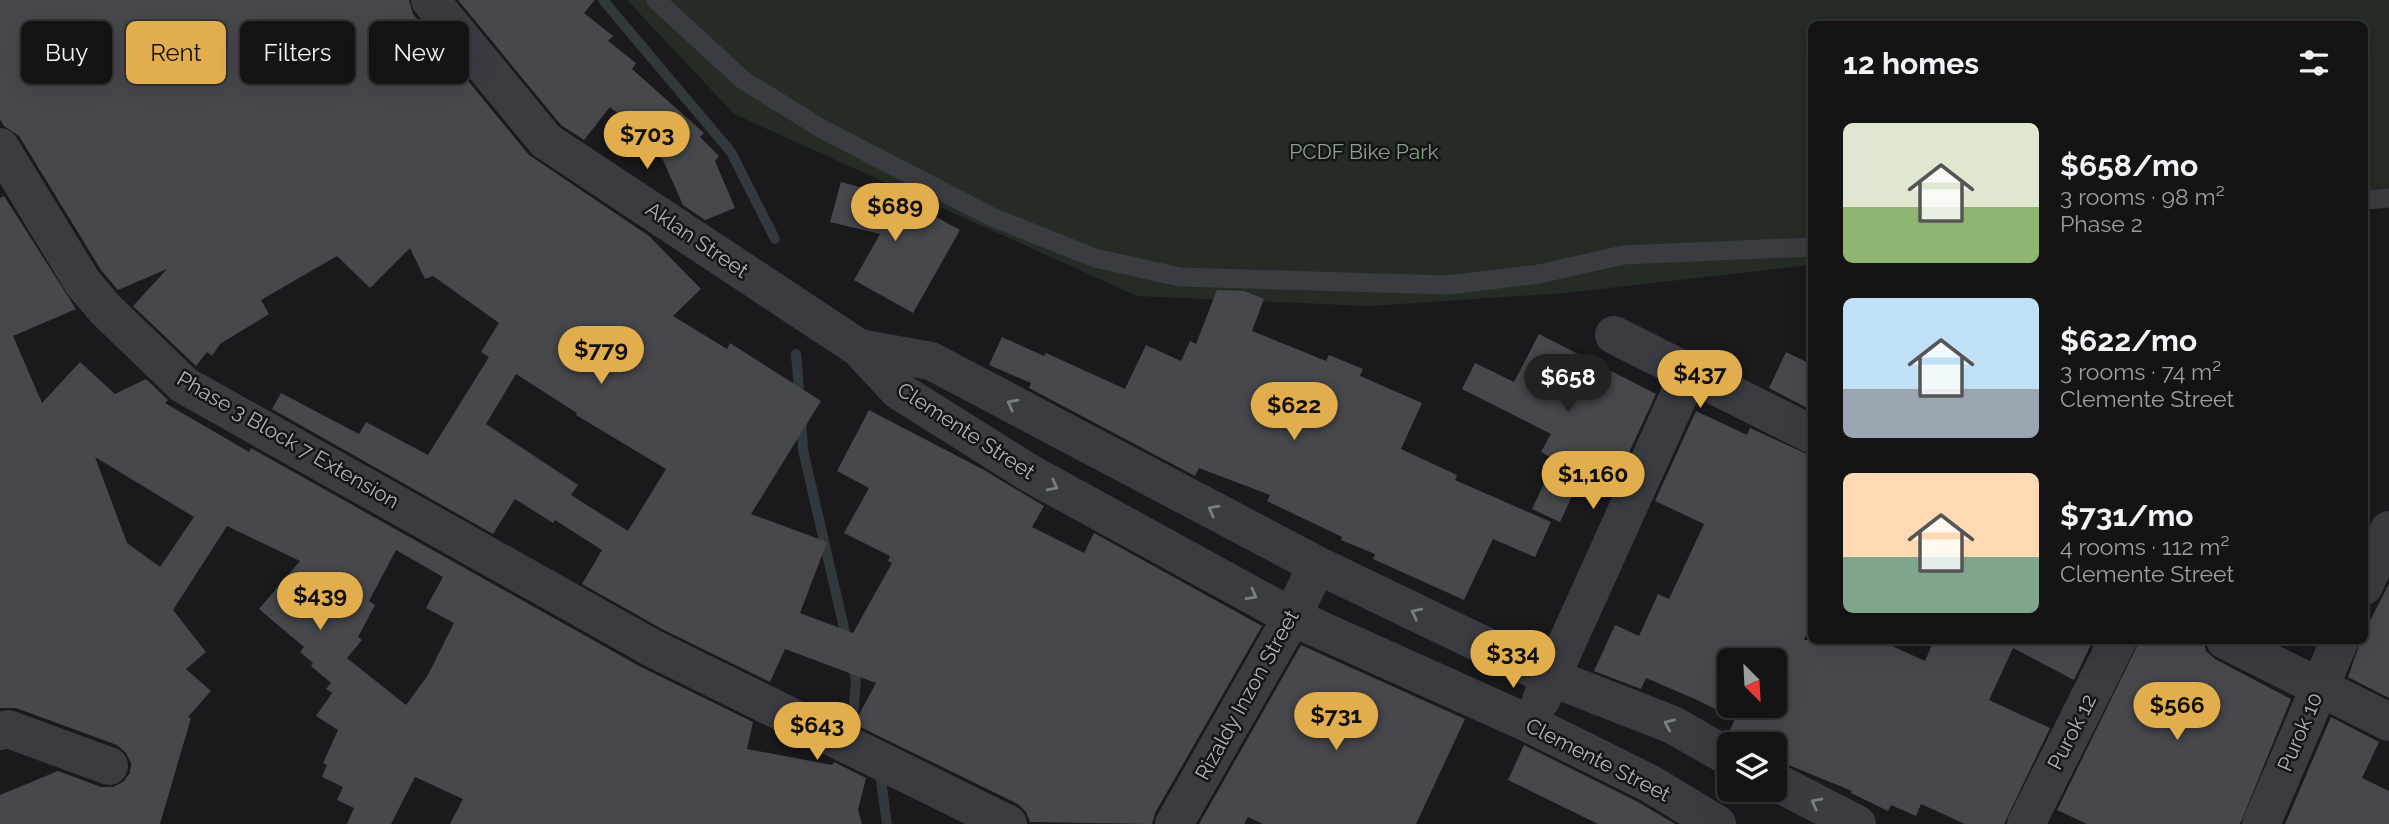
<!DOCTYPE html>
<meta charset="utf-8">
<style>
body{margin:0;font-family:Raleway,sans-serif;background:#212122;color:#f1f3f6;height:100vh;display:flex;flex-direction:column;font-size:26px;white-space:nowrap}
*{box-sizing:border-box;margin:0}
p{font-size:23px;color:#9d9ea0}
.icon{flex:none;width:38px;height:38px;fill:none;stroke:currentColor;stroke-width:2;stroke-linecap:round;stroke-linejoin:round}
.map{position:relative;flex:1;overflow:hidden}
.sheet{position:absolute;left:1808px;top:21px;width:560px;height:623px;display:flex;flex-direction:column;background:#141415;border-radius:10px;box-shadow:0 7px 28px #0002,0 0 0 2px #333334}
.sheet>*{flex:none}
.top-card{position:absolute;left:21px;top:21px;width:665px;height:63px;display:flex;gap:14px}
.needle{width:46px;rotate:156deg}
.tools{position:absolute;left:1717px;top:648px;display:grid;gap:14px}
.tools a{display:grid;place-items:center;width:70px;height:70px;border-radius:10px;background:#141415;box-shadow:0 7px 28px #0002,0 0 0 2px #333334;font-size:35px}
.price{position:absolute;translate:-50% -60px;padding:0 16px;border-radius:24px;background:#e2ad4c;color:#111;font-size:23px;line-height:46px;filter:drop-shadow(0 2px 4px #0008)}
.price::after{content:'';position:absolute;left:50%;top:42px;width:21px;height:16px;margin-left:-10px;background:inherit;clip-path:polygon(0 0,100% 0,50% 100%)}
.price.active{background:#222;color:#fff}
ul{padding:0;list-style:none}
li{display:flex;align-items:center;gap:21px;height:175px;padding:0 35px}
li span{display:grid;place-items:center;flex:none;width:196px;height:140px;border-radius:10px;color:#555}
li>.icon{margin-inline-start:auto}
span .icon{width:84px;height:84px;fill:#fffc;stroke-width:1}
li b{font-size:30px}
h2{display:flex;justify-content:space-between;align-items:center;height:84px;padding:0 35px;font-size:30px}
.tag{padding:0 24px;border-radius:10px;background:#141415;box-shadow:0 7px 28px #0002,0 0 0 2px #333334;font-size:24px;line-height:63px}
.tag.active{background:#e2ad4c;color:#111}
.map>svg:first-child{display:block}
</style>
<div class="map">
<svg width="2389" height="824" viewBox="0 0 2389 824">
<rect width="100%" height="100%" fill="#1a1a1c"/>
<path fill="#242c25" d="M 627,0 L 2389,0 L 2389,208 L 2364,209 L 2364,24 L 1811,24 L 1811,265 L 1565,293 L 1370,306 L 1137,296 L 734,114 Z"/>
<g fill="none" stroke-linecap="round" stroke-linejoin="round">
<path stroke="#31393f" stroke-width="10" d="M 603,0 L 731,152 L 775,239
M 796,354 L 800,401
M 801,417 L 803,450 L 847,641
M 852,664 L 856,680 L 853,716
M 880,773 L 887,824"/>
</g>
<path fill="#47484c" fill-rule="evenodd" d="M 0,0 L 409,0 L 413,14 L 529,155 L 649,236 L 701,289 L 673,316 L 727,349 L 730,343 L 821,401 L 751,514 L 827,542 L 800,613 L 853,633 L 892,563 L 888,561 L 890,556 L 844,533 L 869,488 L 837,471 L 869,410 L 984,470 L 1044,506 L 1032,527 L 1084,553 L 1094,533 L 1262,626 L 1155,813 L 1152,824 L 1030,822 L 1026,812 L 1018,804 L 854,724 L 876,683 L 785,649 L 770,682 L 662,629 L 582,584 L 602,550 L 555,520 L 553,523 L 515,499 L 493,534 L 272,409 L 281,393 L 359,434 L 366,422 L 428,455 L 489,357 L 481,352 L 499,323 L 433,276 L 425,279 L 410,248 L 370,288 L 337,256 L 261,300 L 269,314 L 220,344 L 212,356 L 207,352 L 196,366 L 133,306 L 167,269 L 118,290 L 101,270 L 19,136 L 4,126 L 0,119 ZM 516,374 L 577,413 L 576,415 L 666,469 L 628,531 L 571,495 L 578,485 L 486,424 Z
M 458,0 L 595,0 L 584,13 L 613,36 L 608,41 L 636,63 L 632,69 L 704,133 L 700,137 L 719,156 L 715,161 L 735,208 L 705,220 L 683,205 L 663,160 L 655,152 L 659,147 L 610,107 L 584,140 L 561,125 Z
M 841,182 L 903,199 L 960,230 L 913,313 L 854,280 L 880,234 L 830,222 Z
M 4,196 L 76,309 L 13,336 L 42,403 L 80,362 L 115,394 L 146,379 L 168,400 L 165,403 L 249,452 L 251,448 L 641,667 L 753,722 L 747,749 L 832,765 L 834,762 L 866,778 L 858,810 L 862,824 L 450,824 L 463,799 L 415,777 L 391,824 L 347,824 L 354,808 L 337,800 L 343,787 L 322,777 L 327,765 L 323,763 L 338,730 L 316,716 L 332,693 L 326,689 L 331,683 L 311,666 L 313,663 L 300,652 L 304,647 L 259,609 L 300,561 L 227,526 L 173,610 L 206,652 L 186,669 L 211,691 L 188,717 L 191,718 L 160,824 L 0,824 L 0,795 L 58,771 L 101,787 L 113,787 L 123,782 L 130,773 L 131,763 L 126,753 L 117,745 L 16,708 L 0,708 L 0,198 ZM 95,457 L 194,517 L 160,567 L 127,543 ZM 396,550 L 443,577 L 426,608 L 454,623 L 428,675 L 406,705 L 347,658 L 362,640 L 358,637 L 375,605 L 369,601 Z
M 1217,290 L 1244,291 L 1264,299 L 1252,331 L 1326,361 L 1329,355 L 1363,369 L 1360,376 L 1422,403 L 1401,449 L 1457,475 L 1455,480 L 1551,522 L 1535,557 L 1493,539 L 1464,600 L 1373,559 L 1375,554 L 1341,540 L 1342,537 L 1267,501 L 1270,495 L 1199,468 L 1195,476 L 1029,388 L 1031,383 L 989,365 L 1002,337 L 1044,356 L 1046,353 L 1125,389 L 1146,345 L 1181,361 L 1190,341 L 1196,344 Z
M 1539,334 L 1656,394 L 1621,470 L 1591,455 L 1560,522 L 1532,509 L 1555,460 L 1541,452 L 1551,434 L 1462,389 L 1475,363 L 1514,382 Z
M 1786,352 L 1811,364 L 1811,410 L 1769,388 Z
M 1696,411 L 1747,435 L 1750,428 L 1811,456 L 1811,625 L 1804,640 L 1879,640 L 1925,661 L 1934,640 L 2093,640 L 2074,680 L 2013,648 L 1989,700 L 2050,728 L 2004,824 L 1965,824 L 1921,804 L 1916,816 L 1891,805 L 1888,811 L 1851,793 L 1852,791 L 1774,759 L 1774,744 L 1760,744 L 1730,730 L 1735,719 L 1695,699 L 1646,678 L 1641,689 L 1594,671 L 1615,625 L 1639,636 L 1658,594 L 1669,599 L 1704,524 L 1655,501 ZM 1729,660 L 1774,660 L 1774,705 L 1729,705 Z
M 2389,584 L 2389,698 L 2348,677 L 2361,640 L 2364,640 L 2364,632 Z
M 2140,640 L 2203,640 L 2206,651 L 2215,659 L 2291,699 L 2240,824 L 2087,824 L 2057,810 Z
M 1301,645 L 1465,719 L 1416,824 L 1263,824 L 1248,817 L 1244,824 L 1199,824 Z
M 2331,717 L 2379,742 L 2362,778 L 2389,791 L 2389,824 L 2285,824 Z
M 1524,745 L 1638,802 L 1675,824 L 1598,824 L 1508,780 Z"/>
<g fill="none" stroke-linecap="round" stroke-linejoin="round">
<path stroke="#3b3c41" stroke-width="19" d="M 656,0 L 743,80 L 822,129 L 992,217 L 1095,258 L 1180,277 L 1448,285 L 1539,274 L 1623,255 L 1811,247
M 2364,200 L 2389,198"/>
<path stroke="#3b3c41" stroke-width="38" d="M 430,0 L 546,141 L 859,348 L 899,391 L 1031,474 L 1292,617 L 1532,725 L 1649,783 L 1717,824
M 0,147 L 83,283 L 105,309 L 184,385 L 652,648 L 1008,824
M 1614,335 L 1811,434
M 859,348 L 931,361 L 1317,565 L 1550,677 L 1673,725 L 1729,757
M 2364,586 L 2389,530
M 2225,640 L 2389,722
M 1541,700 L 1690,371
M 0,731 L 8,729 L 109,766
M 1774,781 L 1857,824
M 1174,824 L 1292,617 L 1317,565
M 2026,824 L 2118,640
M 2261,824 L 2340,640"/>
</g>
<defs><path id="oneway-chevron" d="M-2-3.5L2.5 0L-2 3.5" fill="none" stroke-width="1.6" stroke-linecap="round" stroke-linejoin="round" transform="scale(1.75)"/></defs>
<g stroke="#7a7d84">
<use href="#oneway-chevron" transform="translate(1012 404) rotate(-152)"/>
<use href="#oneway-chevron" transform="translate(1053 486) rotate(27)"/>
<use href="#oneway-chevron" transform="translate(1213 510) rotate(-152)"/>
<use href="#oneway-chevron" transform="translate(1252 595) rotate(29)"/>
<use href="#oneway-chevron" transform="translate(1416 613) rotate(-154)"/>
<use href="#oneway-chevron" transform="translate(1669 724) rotate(-156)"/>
<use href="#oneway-chevron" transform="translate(1816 803) rotate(-152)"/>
</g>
<g text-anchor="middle" stroke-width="5" stroke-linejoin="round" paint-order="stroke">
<g font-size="21" fill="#87a388" stroke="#151517">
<text x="1364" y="159">PCDF Bike Park</text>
</g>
<g font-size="21" fill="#aeb2ba" stroke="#151517">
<text transform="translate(697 240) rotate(34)" y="7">Aklan Street</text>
<text transform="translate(966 431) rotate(33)" y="7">Clemente Street</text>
<text transform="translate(288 440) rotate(30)" y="7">Phase 3 Block 7 Extension</text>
<text transform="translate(1247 695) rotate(-61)" y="7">Rizaldy Inzon Street</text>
<text transform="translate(2072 732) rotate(-63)" y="7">Purok 12</text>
<text transform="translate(2300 732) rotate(-67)" y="7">Purok 10</text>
<text transform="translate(1598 760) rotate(27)" y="7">Clemente Street</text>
</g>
</g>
</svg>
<div class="tools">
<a><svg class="needle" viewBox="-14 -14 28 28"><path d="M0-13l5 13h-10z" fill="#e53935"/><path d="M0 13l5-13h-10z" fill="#9d9ea0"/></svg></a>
<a><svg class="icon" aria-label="layers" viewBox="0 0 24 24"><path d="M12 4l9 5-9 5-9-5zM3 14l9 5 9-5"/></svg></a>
</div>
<b class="price" style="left:647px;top:171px">$703</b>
<b class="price" style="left:895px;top:243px">$689</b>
<b class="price" style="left:601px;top:386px">$779</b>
<b class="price" style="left:1700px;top:410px">$437</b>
<b class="price active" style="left:1568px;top:414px">$658</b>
<b class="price" style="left:1294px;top:442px">$622</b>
<b class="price" style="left:1593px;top:511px">$1,160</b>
<b class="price" style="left:320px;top:632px">$439</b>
<b class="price" style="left:1513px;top:690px">$334</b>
<b class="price" style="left:2177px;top:742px">$566</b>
<b class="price" style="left:1336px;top:752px">$731</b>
<b class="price" style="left:817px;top:762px">$643</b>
<div class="top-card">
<a class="tag">Buy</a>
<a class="tag active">Rent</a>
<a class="tag">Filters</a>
<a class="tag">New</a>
</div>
<section class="sheet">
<h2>12 homes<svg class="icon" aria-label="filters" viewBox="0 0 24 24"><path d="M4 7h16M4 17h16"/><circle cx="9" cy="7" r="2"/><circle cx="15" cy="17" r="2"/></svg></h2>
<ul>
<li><span style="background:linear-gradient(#dfe7d0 60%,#8fb573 0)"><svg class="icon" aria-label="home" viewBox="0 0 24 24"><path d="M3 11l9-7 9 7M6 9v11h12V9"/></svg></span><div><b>$658/mo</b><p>3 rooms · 98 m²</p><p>Phase 2</p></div></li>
<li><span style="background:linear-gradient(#bfe0f5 65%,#9aa5b1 0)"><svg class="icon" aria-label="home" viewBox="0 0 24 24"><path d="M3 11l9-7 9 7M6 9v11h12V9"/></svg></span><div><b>$622/mo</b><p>3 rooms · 74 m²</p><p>Clemente Street</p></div></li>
<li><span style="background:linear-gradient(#ffd9b3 60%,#7fa58c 0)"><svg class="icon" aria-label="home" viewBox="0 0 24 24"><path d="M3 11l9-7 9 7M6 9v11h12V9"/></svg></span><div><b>$731/mo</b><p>4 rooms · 112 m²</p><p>Clemente Street</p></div></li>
</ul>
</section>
</div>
